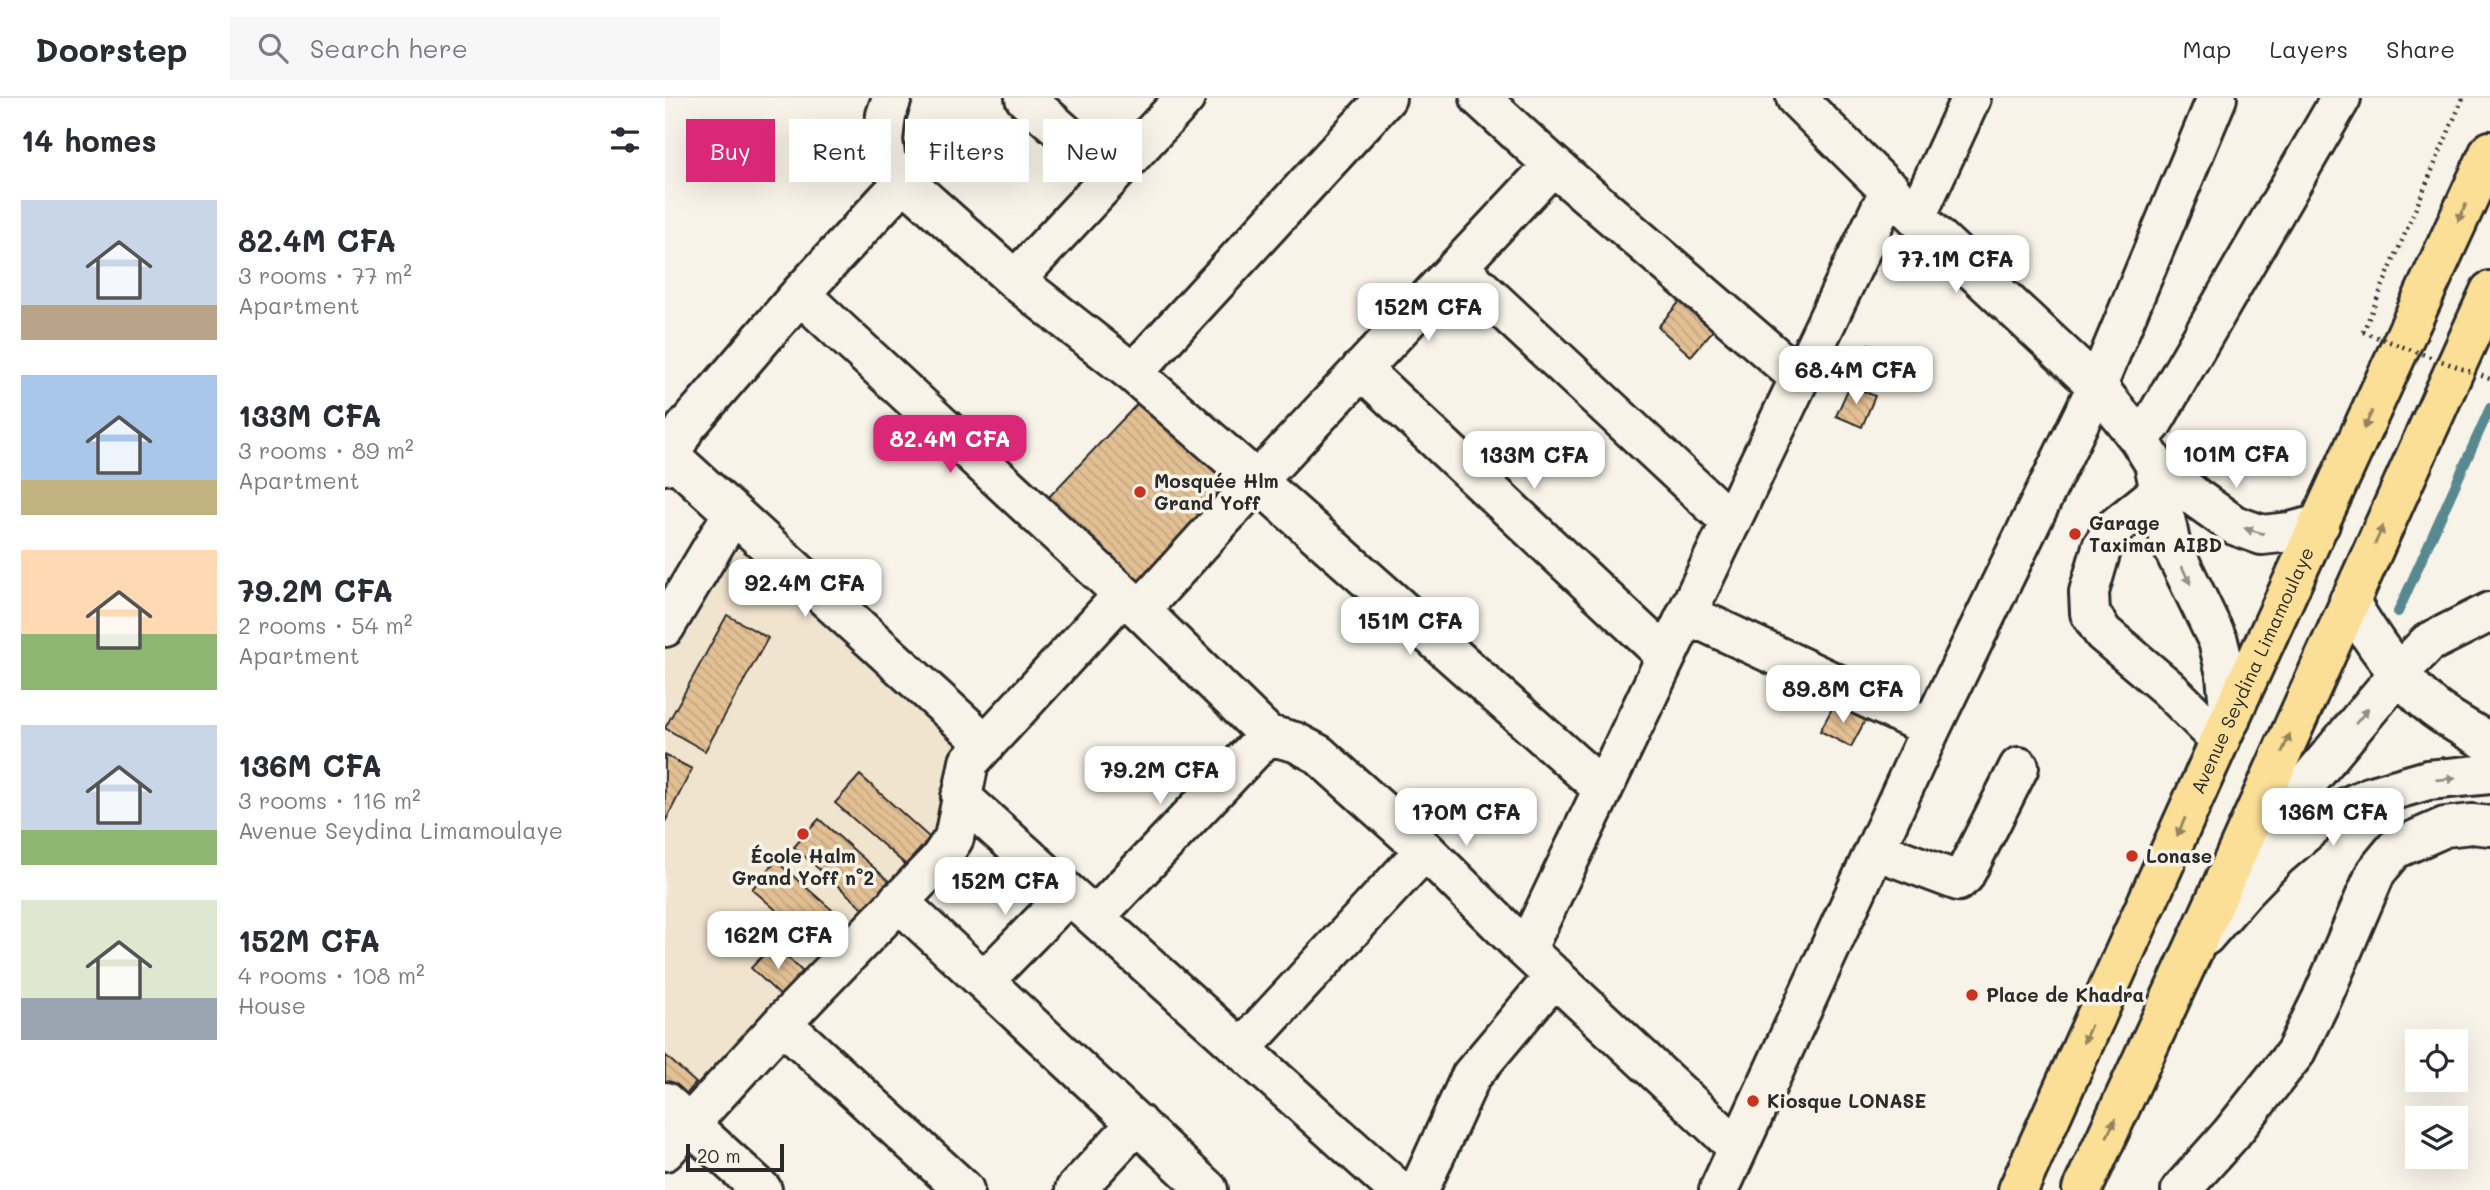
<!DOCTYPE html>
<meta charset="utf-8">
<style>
body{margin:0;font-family:Mali,sans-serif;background:#f7f7f7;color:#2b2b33;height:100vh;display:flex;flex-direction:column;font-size:26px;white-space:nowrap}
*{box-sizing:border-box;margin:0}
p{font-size:23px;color:#7c7c81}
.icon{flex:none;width:38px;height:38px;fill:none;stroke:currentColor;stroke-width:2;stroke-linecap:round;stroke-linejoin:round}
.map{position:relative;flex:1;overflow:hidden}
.sheet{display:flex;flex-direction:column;background:#fff;width:665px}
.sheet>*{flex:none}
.top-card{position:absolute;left:21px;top:21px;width:665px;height:63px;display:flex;gap:14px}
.fabs{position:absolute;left:1740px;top:931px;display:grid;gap:14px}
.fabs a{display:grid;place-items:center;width:63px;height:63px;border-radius:0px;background:#fff;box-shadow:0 7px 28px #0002;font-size:35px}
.scale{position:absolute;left:21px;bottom:18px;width:98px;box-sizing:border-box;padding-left:7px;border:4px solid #2b2b2b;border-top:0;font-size:19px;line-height:24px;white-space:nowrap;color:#2b2b2b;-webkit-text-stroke:5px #f7f3e8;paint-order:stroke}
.price{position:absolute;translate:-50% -60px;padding:0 16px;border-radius:14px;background:#fff;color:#222;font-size:23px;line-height:46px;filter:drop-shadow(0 2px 4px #0008)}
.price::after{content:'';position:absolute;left:50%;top:42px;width:21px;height:16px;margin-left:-10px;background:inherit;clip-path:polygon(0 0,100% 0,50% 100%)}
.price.selected{background:#db2777;color:#fff}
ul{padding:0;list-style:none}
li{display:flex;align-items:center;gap:21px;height:175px;padding:0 21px}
li span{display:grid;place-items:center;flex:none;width:196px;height:140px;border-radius:0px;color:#555}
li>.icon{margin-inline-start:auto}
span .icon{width:84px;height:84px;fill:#fffc;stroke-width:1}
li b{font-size:30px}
h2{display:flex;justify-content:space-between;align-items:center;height:84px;padding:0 21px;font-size:30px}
.pill{padding:0 24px;border-radius:0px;background:#fff;box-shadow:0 7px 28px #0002;font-size:24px;line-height:63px}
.pill.selected{background:#db2777;color:#fff}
header{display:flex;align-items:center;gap:42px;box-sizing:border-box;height:98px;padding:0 35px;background:#fff;border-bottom:2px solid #e1e1e2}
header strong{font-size:33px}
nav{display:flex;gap:38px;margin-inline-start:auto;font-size:24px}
.search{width:490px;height:63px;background:#f7f7f7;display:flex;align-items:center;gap:18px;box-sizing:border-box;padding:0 24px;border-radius:0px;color:#7c7c81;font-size:26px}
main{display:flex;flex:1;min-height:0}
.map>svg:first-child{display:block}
</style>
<header>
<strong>Doorstep</strong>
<div class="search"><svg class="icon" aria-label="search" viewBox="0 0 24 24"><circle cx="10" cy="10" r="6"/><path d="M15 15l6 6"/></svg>Search here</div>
<nav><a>Map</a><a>Layers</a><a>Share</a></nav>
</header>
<main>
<section class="sheet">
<h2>14 homes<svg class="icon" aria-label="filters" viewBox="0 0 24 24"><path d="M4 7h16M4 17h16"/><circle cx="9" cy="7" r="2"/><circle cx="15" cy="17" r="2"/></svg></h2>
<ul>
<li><span style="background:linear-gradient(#c9d6e8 75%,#b9a48a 0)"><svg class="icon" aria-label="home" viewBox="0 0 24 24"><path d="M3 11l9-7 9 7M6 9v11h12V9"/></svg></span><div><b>82.4M CFA</b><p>3 rooms · 77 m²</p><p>Apartment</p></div></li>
<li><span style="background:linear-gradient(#a9c7e8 75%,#c2b280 0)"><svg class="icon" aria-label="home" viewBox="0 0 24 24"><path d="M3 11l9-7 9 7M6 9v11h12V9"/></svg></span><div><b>133M CFA</b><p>3 rooms · 89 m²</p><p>Apartment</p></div></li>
<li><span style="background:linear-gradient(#ffd9b3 60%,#8fb573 0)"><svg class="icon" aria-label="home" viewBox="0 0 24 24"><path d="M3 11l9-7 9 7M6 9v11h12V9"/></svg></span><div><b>79.2M CFA</b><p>2 rooms · 54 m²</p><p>Apartment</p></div></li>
<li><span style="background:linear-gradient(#c9d6e8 75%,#8fb573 0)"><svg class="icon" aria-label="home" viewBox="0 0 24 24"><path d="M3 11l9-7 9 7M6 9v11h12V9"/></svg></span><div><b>136M CFA</b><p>3 rooms · 116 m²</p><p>Avenue Seydina Limamoulaye</p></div></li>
<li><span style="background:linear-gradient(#dfe7d0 70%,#9aa5b1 0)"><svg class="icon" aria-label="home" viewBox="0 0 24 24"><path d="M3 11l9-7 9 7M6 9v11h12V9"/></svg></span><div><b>152M CFA</b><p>4 rooms · 108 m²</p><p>House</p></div></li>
</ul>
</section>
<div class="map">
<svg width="1825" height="1092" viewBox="0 0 1825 1092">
<defs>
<pattern id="building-back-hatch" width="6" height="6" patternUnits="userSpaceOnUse" patternTransform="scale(1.75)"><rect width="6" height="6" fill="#e3c094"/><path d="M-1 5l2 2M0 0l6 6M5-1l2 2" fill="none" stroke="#c3a580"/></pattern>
</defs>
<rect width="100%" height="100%" fill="#f7f3e8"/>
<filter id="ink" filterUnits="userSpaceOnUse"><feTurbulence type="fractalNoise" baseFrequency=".0143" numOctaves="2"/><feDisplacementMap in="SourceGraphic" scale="14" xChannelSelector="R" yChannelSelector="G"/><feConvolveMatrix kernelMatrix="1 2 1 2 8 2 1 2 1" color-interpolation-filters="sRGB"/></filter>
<g filter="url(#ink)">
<path fill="#f1e4cf" d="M 70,428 L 308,647 L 267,756 L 25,1013 L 0,992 L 0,546 Z"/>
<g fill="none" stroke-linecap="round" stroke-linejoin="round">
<path stroke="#598990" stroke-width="10" d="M 1733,514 L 1825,310"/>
</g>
<path fill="url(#building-back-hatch)" stroke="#2b2b2b" stroke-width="2" d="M 1017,201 L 1050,230 L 1026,258 L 993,229 Z
M 1203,246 L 1228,257 L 1214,288 L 1189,277 Z
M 1185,287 L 1210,298 L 1197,329 L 1171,318 Z
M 475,303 L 568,387 L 477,487 L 382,401 Z
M 62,517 L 103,540 L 40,653 L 0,630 Z
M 1170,605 L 1201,621 L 1186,649 L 1155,633 Z
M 0,657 L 27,671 L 0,724 Z
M 195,677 L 265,740 L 241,767 L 170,705 Z
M 154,721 L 224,783 L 199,811 L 129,749 Z
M 111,763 L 182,825 L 158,853 L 87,791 Z
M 109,846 L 140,876 L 118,900 L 86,870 Z
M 0,957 L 31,985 L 18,1000 L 0,984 Z"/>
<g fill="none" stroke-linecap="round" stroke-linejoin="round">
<defs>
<path id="minor" d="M 227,0 L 221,17 L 218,42 L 221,64 L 239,83 L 350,182 L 468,275 L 592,383 L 938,691
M 360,0 L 447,77
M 815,0 L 888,67 L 1135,280
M 1131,0 L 1251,119 L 1432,288 L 1474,341 L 1489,365 L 1531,400 L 1569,427 L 1597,437 L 1625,434 L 1655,426
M 1251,119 L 1306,0
M 794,170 L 1066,424
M 350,182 L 520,0
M 135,196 L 475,512 L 603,637 L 630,644 L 653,656 L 760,752 L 861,852 L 1073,1050
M 696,271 L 1001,558
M 468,275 L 721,0
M 1474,341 L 1487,326 L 1676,0
M 0,353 L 321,646
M 0,367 L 20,330 L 135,196 L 239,83
M 1490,370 L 1505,444 L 1553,543 L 1561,576 L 1565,622
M 1495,393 L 1449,430 L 1437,449 L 1424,494 L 1425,515 L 1438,535 L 1503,590 L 1555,642
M 1684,503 C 1707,542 1733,581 1769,610 C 1786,623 1807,634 1825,645
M 475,512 L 592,383 L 888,67
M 1022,516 L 1266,630
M 0,529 L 68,415
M 296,699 L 733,1092
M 1210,752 L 1293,783 L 1299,778 L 1354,669
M 1571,770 L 1733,576 L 1763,545 L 1825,514
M 233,803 L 543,1092
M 430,819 L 603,637
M 1540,838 L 1578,794 L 1613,758 L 1656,721 L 1704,699 L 1763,682 L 1825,676
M 861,852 L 1225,91
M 319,883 L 404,796
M 117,925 L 299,1092
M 576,951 L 760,752
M 0,1004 L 97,1092
M 0,1053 L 117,925 L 274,762 L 289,740 L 304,664 L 457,498
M 410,1092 L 472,1025
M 754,1092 L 806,978 L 890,878
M 1054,1092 L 1266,630 L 1432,288 L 1552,0
M 1516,1092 L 1566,1036 L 1630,955 L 1657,900 L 1711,774 L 1730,751 L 1780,729 L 1807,726 L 1825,728"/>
<g id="highway">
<path id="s1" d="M 1353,1092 L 1555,642 L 1825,53"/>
<path d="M 1417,1092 L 1529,850 L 1825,193"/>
</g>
</defs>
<use href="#minor" stroke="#2b2b2b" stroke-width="44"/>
<use href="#highway" stroke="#2b2b2b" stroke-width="44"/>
<path stroke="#2b2b2b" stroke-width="4.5" stroke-dasharray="2 5" stroke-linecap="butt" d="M 1698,234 L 1798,0"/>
<use href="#minor" stroke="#f7f3e8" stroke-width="38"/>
<use href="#highway" stroke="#fbdf96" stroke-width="38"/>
<path stroke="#2b2b2b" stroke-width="4.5" stroke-dasharray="2 5" stroke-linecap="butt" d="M 1698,234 L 1825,281"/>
</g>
<defs><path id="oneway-solid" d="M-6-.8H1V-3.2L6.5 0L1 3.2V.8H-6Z" transform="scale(1.75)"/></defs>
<g fill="#938560">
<use href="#oneway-solid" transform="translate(1797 115) rotate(114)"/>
<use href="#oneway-solid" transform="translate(1703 322) rotate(114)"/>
<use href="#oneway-solid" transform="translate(1714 437) rotate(-66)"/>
<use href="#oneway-solid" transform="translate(1621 645) rotate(-66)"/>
<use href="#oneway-solid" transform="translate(1516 729) rotate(114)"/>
<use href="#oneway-solid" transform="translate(1422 936) rotate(114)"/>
<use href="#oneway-solid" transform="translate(1446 1030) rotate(-65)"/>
</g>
<g fill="#918f8a">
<use href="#oneway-solid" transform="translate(1589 433) rotate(-164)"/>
<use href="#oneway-solid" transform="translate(1521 477) rotate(64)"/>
<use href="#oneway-solid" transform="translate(1697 618) rotate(-50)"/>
<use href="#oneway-solid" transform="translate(1781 681) rotate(-5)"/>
</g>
</g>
<g fill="#c8321e" stroke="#f7f3e8" stroke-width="2.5">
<circle cx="475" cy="394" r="7"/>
<circle cx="1410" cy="436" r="7"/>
<circle cx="138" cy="736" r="7"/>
<circle cx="1467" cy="758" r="7"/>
<circle cx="1307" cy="897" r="7"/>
<circle cx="1088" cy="1003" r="7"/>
</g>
<g text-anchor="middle" stroke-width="7" stroke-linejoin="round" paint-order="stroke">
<g font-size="19" font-weight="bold" fill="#2b2b2b" stroke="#f7f3e8" text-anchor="start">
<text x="489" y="390">Mosquée Hlm<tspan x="489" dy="22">Grand Yoff</tspan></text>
<text x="1424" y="432">Garage<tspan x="1424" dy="22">Taximan AIBD</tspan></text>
<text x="138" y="765" text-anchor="middle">École Halm<tspan x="138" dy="22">Grand Yoff n°2</tspan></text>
<text x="1481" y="765">Lonase</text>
<text x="1321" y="904">Place de Khadra</text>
<text x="1102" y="1010">Kiosque LONASE</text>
</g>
<g font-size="19" fill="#2b2b2b" stroke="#f7f3e8">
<text dy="7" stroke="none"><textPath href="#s1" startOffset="570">Avenue Seydina Limamoulaye</textPath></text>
</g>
</g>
</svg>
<div class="fabs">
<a><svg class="icon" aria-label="locate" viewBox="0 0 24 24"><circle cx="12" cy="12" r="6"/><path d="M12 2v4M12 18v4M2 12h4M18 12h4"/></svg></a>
<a><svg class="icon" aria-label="layers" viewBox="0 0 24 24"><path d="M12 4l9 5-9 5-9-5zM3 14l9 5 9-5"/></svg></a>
</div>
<div class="scale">20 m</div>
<b class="price" style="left:1291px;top:197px">77.1M CFA</b>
<b class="price" style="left:763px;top:245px">152M CFA</b>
<b class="price" style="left:1191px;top:308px">68.4M CFA</b>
<b class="price selected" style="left:285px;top:377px">82.4M CFA</b>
<b class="price" style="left:1571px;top:392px">101M CFA</b>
<b class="price" style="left:869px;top:393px">133M CFA</b>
<b class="price" style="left:140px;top:521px">92.4M CFA</b>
<b class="price" style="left:745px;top:559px">151M CFA</b>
<b class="price" style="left:1178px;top:627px">89.8M CFA</b>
<b class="price" style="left:495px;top:708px">79.2M CFA</b>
<b class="price" style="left:801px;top:750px">170M CFA</b>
<b class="price" style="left:1668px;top:750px">136M CFA</b>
<b class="price" style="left:340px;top:819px">152M CFA</b>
<b class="price" style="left:113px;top:873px">162M CFA</b>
<div class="top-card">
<a class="pill selected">Buy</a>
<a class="pill">Rent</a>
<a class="pill">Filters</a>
<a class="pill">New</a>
</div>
</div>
</main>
